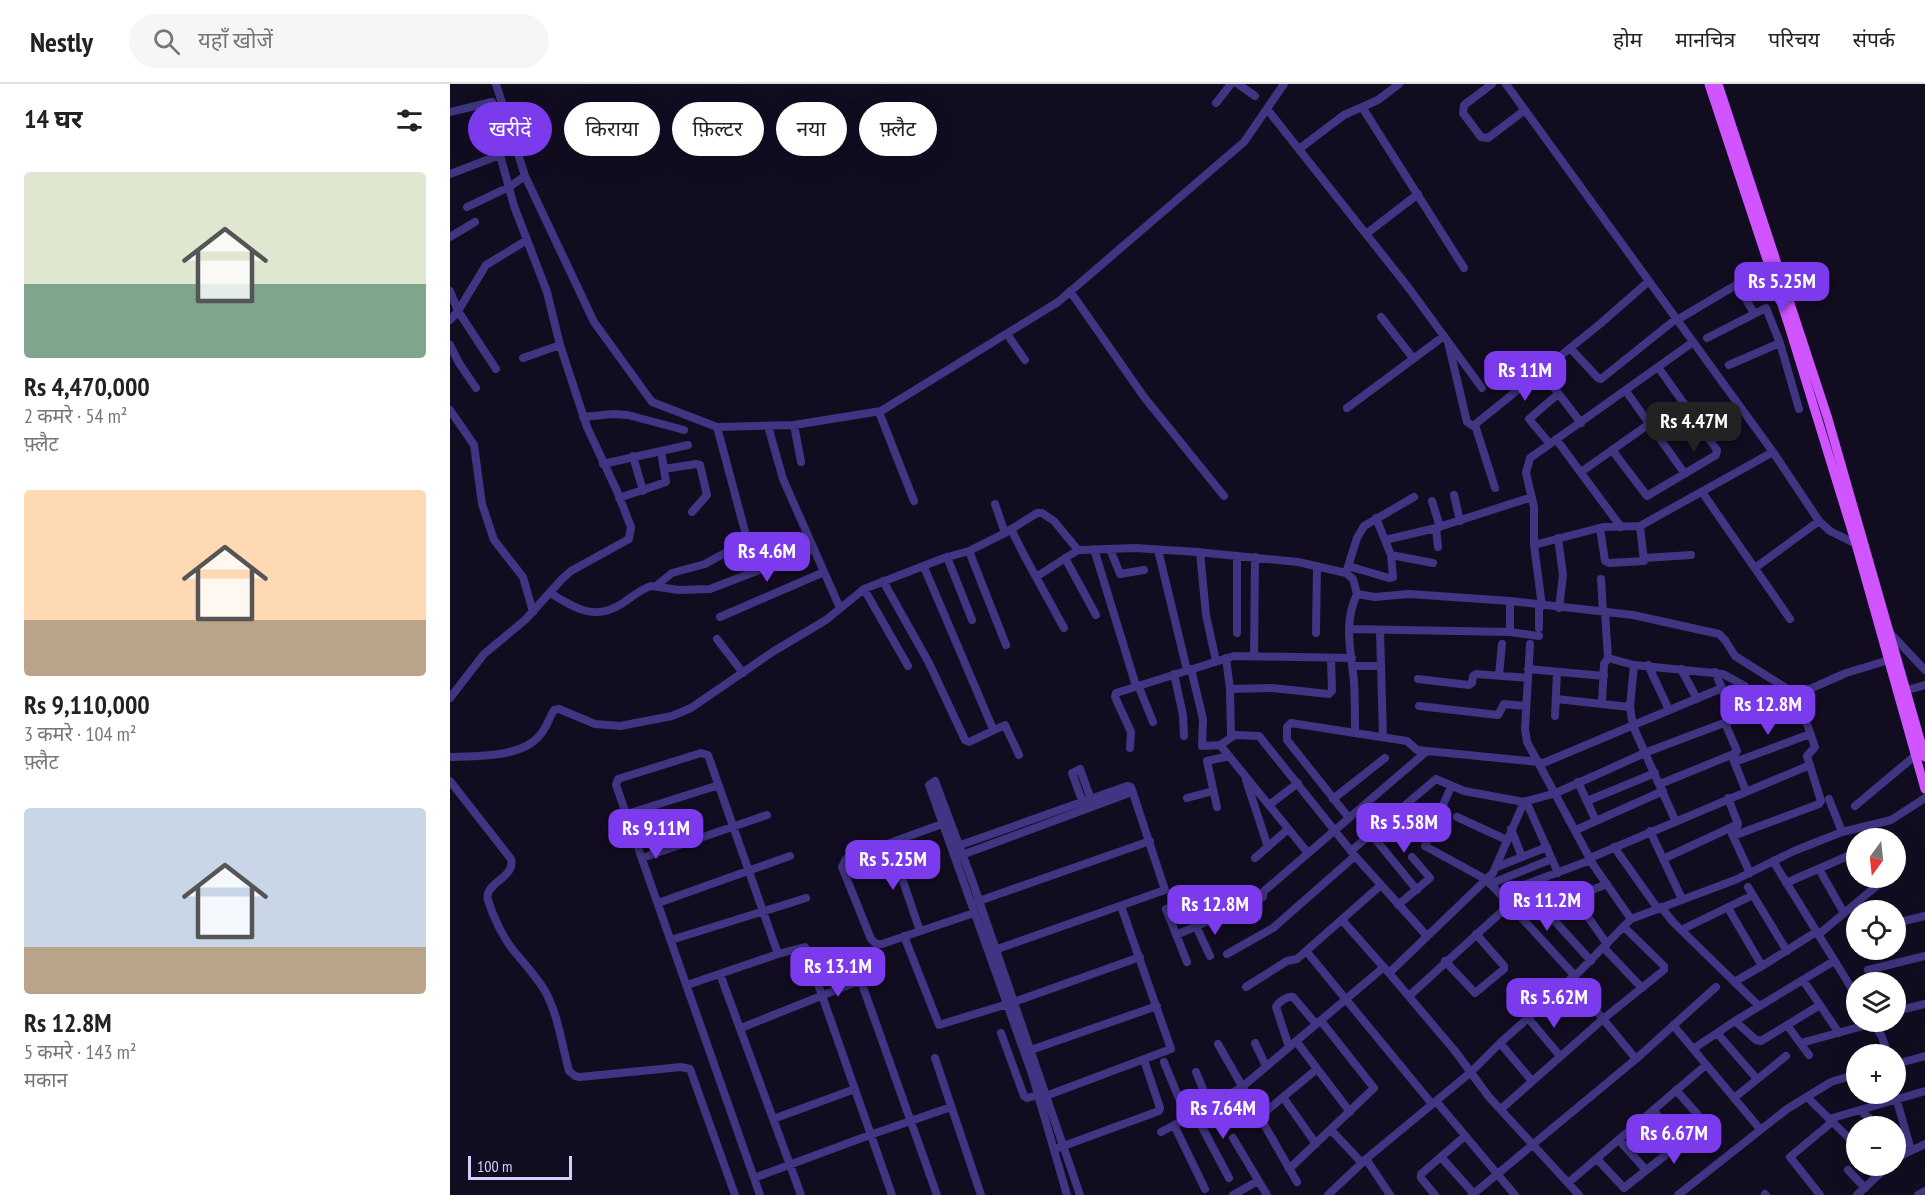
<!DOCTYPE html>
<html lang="hi">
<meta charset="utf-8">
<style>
body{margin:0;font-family:"PT Sans Narrow","Noto Sans Devanagari",sans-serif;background:#f6f6f6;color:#222;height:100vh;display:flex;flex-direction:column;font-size:22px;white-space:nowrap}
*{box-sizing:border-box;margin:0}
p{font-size:20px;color:#767676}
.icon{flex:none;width:33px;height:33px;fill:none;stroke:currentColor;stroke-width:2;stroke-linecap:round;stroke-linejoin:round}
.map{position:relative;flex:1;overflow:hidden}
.drawer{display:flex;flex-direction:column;background:#fff;width:450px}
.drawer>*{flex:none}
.hud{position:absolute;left:18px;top:18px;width:570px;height:54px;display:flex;gap:12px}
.needle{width:39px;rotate:195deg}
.buttons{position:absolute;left:1396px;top:744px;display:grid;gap:12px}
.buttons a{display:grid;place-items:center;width:60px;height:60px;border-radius:50%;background:#fff;box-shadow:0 6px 24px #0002;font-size:30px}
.scale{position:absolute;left:18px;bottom:15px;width:104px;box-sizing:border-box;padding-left:6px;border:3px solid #d7cdff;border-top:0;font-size:16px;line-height:21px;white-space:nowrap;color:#d7cdff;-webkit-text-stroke:4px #120c21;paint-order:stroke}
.price{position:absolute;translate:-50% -51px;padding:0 14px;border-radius:12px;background:#7c3aed;color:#fff;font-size:20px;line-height:39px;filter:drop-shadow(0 2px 3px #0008)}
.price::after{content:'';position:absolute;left:50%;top:36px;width:18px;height:14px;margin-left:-9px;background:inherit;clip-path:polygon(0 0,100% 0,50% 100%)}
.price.current{background:#222;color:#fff}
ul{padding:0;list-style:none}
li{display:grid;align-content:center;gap:12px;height:318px;padding:0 24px}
li span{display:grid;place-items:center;height:186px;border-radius:6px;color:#555}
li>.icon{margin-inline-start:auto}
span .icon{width:108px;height:108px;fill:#fffc;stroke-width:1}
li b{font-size:26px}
h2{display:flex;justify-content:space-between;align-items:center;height:72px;padding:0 24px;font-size:26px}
.tag{padding:0 21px;border-radius:27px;background:#fff;box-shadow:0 6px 24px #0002;font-size:21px;line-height:54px}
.tag.current{background:#7c3aed;color:#fff}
header{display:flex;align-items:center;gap:36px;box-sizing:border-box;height:84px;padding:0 30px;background:#fff;border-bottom:2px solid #e0e0e0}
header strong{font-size:28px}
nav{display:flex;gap:33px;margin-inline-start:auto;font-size:21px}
.search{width:420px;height:54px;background:#f6f6f6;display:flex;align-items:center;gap:15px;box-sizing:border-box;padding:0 21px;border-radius:33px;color:#767676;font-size:22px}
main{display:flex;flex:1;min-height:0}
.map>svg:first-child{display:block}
</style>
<header>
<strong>Nestly</strong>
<div class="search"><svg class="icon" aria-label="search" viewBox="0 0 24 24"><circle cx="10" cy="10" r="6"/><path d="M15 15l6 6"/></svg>यहाँ खोजें</div>
<nav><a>होम</a><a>मानचित्र</a><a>परिचय</a><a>संपर्क</a></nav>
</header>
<main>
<section class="drawer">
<h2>14 घर<svg class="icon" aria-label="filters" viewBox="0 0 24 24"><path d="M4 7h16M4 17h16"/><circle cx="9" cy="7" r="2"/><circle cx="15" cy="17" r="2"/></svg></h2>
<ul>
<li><span style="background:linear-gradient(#dfe7d0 60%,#7fa58c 0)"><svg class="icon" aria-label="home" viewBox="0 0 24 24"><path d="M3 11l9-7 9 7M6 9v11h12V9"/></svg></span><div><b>Rs 4,470,000</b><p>2 कमरे · 54 m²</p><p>फ़्लैट</p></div></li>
<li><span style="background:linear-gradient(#ffd9b3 70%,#b9a48a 0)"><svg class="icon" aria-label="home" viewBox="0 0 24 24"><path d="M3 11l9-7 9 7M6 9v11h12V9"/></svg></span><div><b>Rs 9,110,000</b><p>3 कमरे · 104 m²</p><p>फ़्लैट</p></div></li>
<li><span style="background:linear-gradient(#c9d6e8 75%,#b9a48a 0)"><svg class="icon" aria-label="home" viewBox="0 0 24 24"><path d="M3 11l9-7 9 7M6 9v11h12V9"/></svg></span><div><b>Rs 12.8M</b><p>5 कमरे · 143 m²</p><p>मकान</p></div></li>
</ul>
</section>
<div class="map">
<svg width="1475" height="1111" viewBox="0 0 1475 1111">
<rect width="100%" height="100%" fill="#120c21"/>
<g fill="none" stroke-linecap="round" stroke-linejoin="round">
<path stroke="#403582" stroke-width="8" d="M 46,0 L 75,92 L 144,238 L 202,318 L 267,343 L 344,341 L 431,327 L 608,218 L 794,58 L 834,0
M 788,0 L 805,12
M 1042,0 L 1014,21 L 1013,29 L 1031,53 L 1038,54 L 1075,26
M 1056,0 L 1323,368 L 1369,437 L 1380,447 L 1406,460
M 766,19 L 781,0
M 912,23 L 1014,184
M 817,25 L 958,203 L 1032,304
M 0,28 L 42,18
M 849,65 L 894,31 L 928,16 L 949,0
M 0,90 L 50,71
M 17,123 L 59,103 L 75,92
M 916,150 L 968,110
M 0,153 L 25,138
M 0,207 L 8,227 L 46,285
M 620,207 L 694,313 L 774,412
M 931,233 L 963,274
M 0,236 L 8,227 L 36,181 L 77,156
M 1227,236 L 1286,201 L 1288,202 L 1304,229
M 557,250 L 575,276
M 1257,254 L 1316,224 L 1330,259 L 1349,325
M 998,258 L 1017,338 L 1023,342 L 1150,240 L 1199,197
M 0,261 L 9,279 L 26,304
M 1121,265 L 1148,294 L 1151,295 L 1226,235
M 73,274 L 110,261
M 1279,281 L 1330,259
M 1092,288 L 1131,339
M 1176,307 L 1235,390
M 897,324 L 994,252
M 0,326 L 24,361 L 32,420 L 44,456 L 73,493 L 83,528
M 429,328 L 464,417
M 133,333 L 163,330 L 178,331 L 234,346
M 344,341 L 351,378
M 1025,341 L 1045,404
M 318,342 L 333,395 L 390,524
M 1106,355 L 1171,443
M 1100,360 L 1079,335 L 1108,310
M 1162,366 L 1197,412 L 1266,371 L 1267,366 L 1208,283
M 183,372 L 193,407
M 153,380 L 238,361
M 214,385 L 246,380 L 250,381 L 257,411 L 242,428
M 1131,388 L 1199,340
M 1252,408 L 1340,535
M 1004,411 L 1010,437
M 169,414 L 216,398 L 211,367
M 982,417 L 990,443
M 545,420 L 555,449
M 986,444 L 988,463
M 1150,444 L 1155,477 L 1159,479 L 1194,477 L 1190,442
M 561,445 L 575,473 L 614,544
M 1108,454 L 1113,491 L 1109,524
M 935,456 L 986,444 L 1082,413
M 1084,461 L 1084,423 L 1076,389 L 1080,374 L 1243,258
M 644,465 L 686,602
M 660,465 L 670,490 L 694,486
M 708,466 L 737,586
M 519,467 L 556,561
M 750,468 L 756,531 L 766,577
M 941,471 L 983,479
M 787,472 L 787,549
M 497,473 L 522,536
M 615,474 L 646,531
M 1194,474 L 1241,471
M 898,482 L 939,494 L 943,493 L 941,471 L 926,434
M 474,483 L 543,645
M 1305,484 L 1369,437
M 896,489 L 907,454 L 914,442 L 964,413
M 586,493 L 628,466
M 1151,495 L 1153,528
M 433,497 L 479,579 L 515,656 L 519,658 L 555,641 L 569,671
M 206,502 L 222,489 L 255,480 L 293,459 L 297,455 L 267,343
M 414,505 L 458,582
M 100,509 C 126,524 144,538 173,519 C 182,513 191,505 201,502 L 229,506 L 260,505 L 364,465
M 1060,517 L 1060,548
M 1089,521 L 1089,544
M 1092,522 L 1084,461 L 1153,443 L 1190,442 L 1323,368
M 270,533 L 374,488
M 899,545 L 1060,548 L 1089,552
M 930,546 L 933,653
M 866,549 L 867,482
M 1441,550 L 1475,586
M 267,555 L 293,589
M 1080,560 L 1075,645 L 1077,658 L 1144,782 L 1181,835 L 1285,796 L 1344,767 L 1392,748 L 1441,736 L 1475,714
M 804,572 L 805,473
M 776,574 L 780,605 L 781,652
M 1158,574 L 1184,581
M 1198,581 L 1219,626
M 902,582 L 931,582
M 741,585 L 753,635 L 752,662 L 770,661 L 785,651 L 809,652 L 905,772 L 977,852
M 1078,585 L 1154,592
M 1231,585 L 1247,615
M 1265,588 L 1285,635
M 724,590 L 733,631 L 734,652
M 1049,591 L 1052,560
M 968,595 L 1019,601 L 1022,599 L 1023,592 L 1026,590 L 1078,594
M 688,601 L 703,638
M 780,605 L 822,604 L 879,610 L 882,607 L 881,574
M 1450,608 L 1475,601
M 0,614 L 34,570 L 75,536 L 112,495 L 121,487 L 179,455 L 181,443 L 167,407 L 137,343 L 110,261 L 97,208 L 64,122 L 50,71 L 39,19
M 1106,615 L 1180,623
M 1152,619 L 1154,580 L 1158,574 L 1155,528
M 969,622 L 1048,631 L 1054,620 L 1076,622
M 1105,632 L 1107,588
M 905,649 L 957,657 L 967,666 L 1089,678
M 770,661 L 858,769
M 680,664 L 681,648 L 665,613 L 666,609 L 784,572 L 902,574
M 0,673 C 26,672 72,674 90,651 C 96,645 99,634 104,626 L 109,625 L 145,640 L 170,642 L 222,632 L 241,624 L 324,567 L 376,536 L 414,505 L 494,474 L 519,467 L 555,449 L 587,429 L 592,429 L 604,437 L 628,466 L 631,466 L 685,464 L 747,468 L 848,478 L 896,489 L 903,495 L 907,510 L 925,513 L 959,510 L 1060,517 L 1183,531 L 1269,550 L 1275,556 L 1285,572 L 1347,611 L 1365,663 L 1357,672 L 1371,717 L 1369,720 L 1283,752
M 1283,675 L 1296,707
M 1285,678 L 1360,650
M 1091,680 L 1272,604
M 796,696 L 818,763
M 0,697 L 61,775 C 66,794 33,799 38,816 C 43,833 53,853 63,866 C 74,879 86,892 95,907 C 108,930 112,961 119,987 L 125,992 L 130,993 L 231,983 L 240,985 L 285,1111
M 1128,698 L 1146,737
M 1210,700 L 1286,669 L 1287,667 L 1275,639
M 1001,703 L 975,762 L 1037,796 L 1125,892
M 737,714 L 763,707
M 1278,714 L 1288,740 L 1287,744 L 1282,748 L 1282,750 L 1300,789
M 883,715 L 935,674
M 1379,715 L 1392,748
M 1076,717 L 1108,789
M 1137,717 L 1205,689
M 819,721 L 848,699
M 634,722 L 622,689 L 630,685 L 642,718
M 1405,722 L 1466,671
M 767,723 L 757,677 L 779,672
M 177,730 L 269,701
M 1007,733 L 1057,756
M 899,734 L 837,656 L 837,643 L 841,639 L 905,649 C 905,632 905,615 904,598 C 901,566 893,540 907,510
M 1225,736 L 1183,642 L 1180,623 L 1184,581 L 1273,590 L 1295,602 L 1307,627
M 492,740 L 396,775 L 392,783 L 421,855 L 426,860 L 432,860 L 524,829
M 1061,745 L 1072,773
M 1126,746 L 1213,707
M 1200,747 L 1232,815
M 921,750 L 967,806
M 440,759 L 470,847
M 505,763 L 677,702 L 681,703 L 682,706 L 715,806 L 542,867
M 1164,763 L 1208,825
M 901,767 L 986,695 L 1014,707 L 1074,718
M 509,772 L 682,708
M 192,774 L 317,731
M 805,774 L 838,745
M 1140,774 L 1360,681
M 1213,775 L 1284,742
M 1323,777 L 1407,913
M 1047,783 L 1097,763
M 1369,785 L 1394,829
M 1336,799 L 1407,768
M 1040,800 L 1102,775
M 1073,802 L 1141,877
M 1298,803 L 1337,867
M 1050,810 L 1141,776
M 1124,813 L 1157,860
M 526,818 L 700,757
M 208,819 L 340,772
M 948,821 L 980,794 L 962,773
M 1211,823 L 1223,838 L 1309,922
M 1278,824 L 1312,882
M 716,825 L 737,878
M 1093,825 L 1157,800
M 892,836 L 937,887
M 1446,839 L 1475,832
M 746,842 L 760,872
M 1231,846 L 1303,811
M 726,851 L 813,813 L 813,808 L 977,667
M 1368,851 L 1436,794
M 454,852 L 489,941 L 564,918 L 690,873
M 221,856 L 356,814
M 1154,864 L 1192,904
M 857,868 L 982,1020
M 777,870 L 823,844 L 905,772
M 995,877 L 1025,909 L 1054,885 L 1054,882 L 1026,850
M 1418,886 L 1475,872
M 270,890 L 351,1111
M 1120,895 L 1186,975
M 1353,896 L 1389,949
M 1284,898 L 1312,882 L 1366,848
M 237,901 L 328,870 L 355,863 L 442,1111
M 796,903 L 837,877 L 847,875 L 931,801
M 959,912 L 1059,821
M 1446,927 L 1475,920
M 1078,934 L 1110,972
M 1285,937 L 1306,956 L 1311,957 L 1370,921
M 1423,938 L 1432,953 L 1438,970
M 1223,941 L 1310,1045
M 1337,941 L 1359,971
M 291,944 L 406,898 L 412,900 L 487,1111
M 551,949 L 574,1012 L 577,1014 L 588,1011
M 1267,949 L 1307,995
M 846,957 L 900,1028
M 805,959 L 816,982
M 1050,959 L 1082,997
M 1351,959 L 1424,939
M 768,960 L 847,1098
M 839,963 L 826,923 C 828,918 838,912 843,913 L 866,940
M 1243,965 L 1285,937 L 1384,877
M 575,968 L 707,922
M 485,974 L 531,1111
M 714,978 L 737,1034
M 1446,980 L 1475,972
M 746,988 L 760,1022
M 1445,1010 L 1461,1066
M 593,1013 L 721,965 L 671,822
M 833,1013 L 866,1060
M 1357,1013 L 1407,1062
M 1284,1014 L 1336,972
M 986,1017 L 1065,1111
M 1051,1025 L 1153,935 L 1214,886 L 1214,882 L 1174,843
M 1203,1026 L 1231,1059
M 1410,1026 L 1428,1042
M 745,1030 L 779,1094
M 809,1033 L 867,985
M 323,1035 L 405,1005
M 1379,1035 L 1475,1007
M 724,1041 L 755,1105
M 881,1046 L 912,1079
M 711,1048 L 745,1030 L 792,1003 L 934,883
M 783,1054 L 817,1111
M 1169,1056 L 1196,1086
M 1446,1060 L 1455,1069
M 608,1064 L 709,1027 L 710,1024 L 694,976
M 991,1073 L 1024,1110
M 1446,1074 L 1475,1060
M 1147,1075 L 1174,1104 L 1253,1041 L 1254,1038 L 1226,1006
M 839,1085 L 924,1004 L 871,937
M 1398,1086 L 1415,1104
M 304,1094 L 420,1051 L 501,1023
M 1118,1099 L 1256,981
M 1315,1110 L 1316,1111
M 310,1111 L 166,701 L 168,695 L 251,669 L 258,671 L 328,870
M 617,1111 L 582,990 L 479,701 L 485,697 L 522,796 L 630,1111
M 783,1111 L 808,1097
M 878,1111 L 916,1075
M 940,1111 L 916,1075 L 1021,988 L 1050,959 L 1125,892 L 1181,835
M 985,1111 L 971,1094 L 971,1090 L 1015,1052
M 1022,1111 L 1186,975 L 1266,903
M 1129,1111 L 1039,1013 L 1005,967 L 939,889 L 1043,789 L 1074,718 L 1106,709 L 1197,668 L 1335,616 L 1396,589 L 1439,576
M 1228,1111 L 1337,1025 L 1381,998 L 1407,990
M 1370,1111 L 1340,1073 L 1382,1038
M 1407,1111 L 1438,1082
M 1468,1111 L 1475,1107"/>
<path stroke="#d054ff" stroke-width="9" d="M 1259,0 L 1339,242 L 1406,460 L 1475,705
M 1268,0 L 1378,335 L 1475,673"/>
</g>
</svg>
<div class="buttons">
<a><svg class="needle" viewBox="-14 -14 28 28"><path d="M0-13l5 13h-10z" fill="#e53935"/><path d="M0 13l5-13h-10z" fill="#767676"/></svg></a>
<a><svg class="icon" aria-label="locate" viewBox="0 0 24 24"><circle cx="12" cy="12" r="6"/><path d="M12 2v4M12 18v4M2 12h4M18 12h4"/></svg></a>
<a><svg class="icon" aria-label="layers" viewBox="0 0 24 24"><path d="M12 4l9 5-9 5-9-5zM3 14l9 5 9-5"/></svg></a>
<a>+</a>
<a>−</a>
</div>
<div class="scale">100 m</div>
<b class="price" style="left:1332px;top:229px">Rs 5.25M</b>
<b class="price" style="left:1075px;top:318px">Rs 11M</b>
<b class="price current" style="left:1244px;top:369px">Rs 4.47M</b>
<b class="price" style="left:317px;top:499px">Rs 4.6M</b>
<b class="price" style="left:1318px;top:652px">Rs 12.8M</b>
<b class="price" style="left:954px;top:770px">Rs 5.58M</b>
<b class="price" style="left:206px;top:776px">Rs 9.11M</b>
<b class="price" style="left:443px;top:807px">Rs 5.25M</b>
<b class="price" style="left:1097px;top:848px">Rs 11.2M</b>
<b class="price" style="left:765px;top:852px">Rs 12.8M</b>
<b class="price" style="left:388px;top:914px">Rs 13.1M</b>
<b class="price" style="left:1104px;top:945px">Rs 5.62M</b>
<b class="price" style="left:773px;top:1056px">Rs 7.64M</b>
<b class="price" style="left:1224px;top:1081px">Rs 6.67M</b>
<div class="hud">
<a class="tag current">खरीदें</a>
<a class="tag">किराया</a>
<a class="tag">फ़िल्टर</a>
<a class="tag">नया</a>
<a class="tag">फ़्लैट</a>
</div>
</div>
</main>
